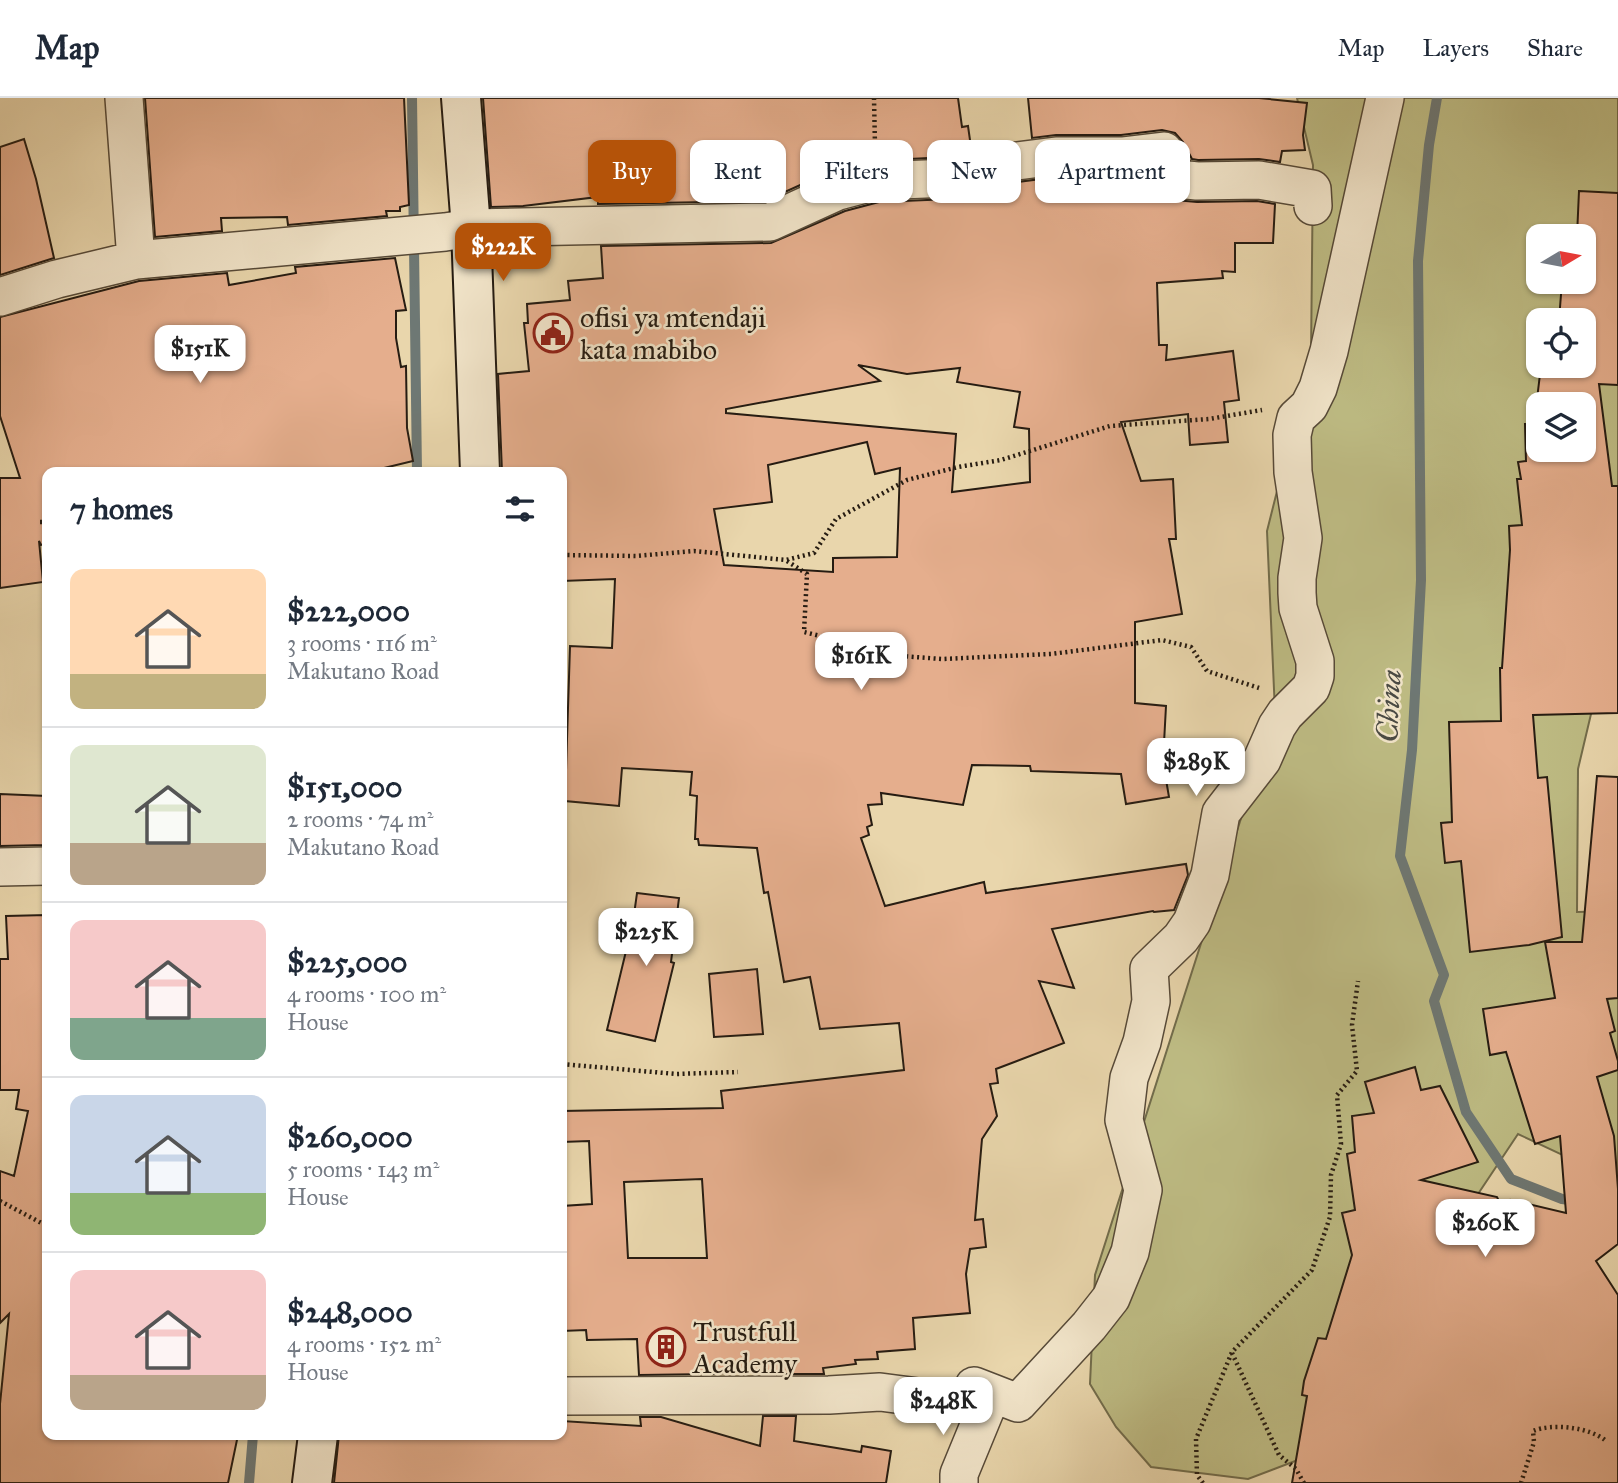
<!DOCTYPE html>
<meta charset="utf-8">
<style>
body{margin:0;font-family:"IM FELL Great Primer",serif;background:#f6f6f7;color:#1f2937;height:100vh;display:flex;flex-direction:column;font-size:26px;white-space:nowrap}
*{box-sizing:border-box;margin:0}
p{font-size:23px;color:#747a83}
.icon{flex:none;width:38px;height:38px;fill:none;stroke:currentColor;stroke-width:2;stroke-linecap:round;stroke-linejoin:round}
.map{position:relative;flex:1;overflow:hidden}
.details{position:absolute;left:42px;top:369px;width:525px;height:973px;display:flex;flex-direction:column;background:#fff;border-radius:14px;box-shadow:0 2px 5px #0004}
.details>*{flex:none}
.banner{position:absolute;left:588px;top:42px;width:665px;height:63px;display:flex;gap:14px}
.needle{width:46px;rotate:80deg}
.buttons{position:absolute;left:1526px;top:126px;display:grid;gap:14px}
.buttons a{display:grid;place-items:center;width:70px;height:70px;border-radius:14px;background:#fff;box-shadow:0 2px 5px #0004;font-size:35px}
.price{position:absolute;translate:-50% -60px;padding:0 16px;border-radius:14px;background:#fff;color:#222;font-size:23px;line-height:46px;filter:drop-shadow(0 2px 4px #0008)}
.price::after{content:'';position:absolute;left:50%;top:42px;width:21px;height:16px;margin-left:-10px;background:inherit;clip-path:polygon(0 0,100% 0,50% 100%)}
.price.selected{background:#b45309;color:#fff}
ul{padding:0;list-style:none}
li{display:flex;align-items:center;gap:21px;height:175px;padding:0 28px}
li+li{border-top:2px solid #e0e1e3}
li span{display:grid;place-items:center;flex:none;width:196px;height:140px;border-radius:14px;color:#555}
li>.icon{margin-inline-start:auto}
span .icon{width:84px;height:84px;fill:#fffc;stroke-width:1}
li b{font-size:30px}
h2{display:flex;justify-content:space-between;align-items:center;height:84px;padding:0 28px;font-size:30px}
.tag{padding:0 24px;border-radius:14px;background:#fff;box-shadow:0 2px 5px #0004;font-size:24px;line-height:63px}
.tag.selected{background:#b45309;color:#fff}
header{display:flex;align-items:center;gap:42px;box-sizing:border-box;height:98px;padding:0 35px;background:#fff;border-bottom:2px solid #e0e1e3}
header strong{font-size:33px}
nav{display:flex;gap:38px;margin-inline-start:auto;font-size:24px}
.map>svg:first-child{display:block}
</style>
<header>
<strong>Map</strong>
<nav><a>Map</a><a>Layers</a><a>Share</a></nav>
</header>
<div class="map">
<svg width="1618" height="1385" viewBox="0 0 1618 1385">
<rect width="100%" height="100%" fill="#e9d6ac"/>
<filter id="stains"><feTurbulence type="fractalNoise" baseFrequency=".00286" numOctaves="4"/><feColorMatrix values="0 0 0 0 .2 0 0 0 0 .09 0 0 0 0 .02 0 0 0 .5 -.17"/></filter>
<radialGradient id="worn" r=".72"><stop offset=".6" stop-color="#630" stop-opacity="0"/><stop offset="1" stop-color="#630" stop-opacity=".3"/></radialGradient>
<path fill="#bebc84" stroke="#726c4b" stroke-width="2" fill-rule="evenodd" d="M 1297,0 L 1618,0 L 1618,502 L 1578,671 L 1577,814 L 1618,813 L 1618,1083 L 1518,1036 L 1462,1120 L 1319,1354 L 1248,1381 L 1151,1369 L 1116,1329 L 1090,1286 L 1095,1177 L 1275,614 L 1267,433 L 1311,258 L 1313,67 ZM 1538,138 L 1584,138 L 1584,184 L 1538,184 ZM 1538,222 L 1584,222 L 1584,268 L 1538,268 ZM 1538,306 L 1584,306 L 1584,352 L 1538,352 Z"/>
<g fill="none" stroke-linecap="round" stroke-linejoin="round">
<path stroke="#6e7874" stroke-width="10" d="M 412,0 L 417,374
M 1437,0 L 1429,47 L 1418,163 L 1421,482 L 1412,652 L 1400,758 L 1444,877 L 1434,903 L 1466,1014 L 1511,1081 L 1562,1101 L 1576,1103
M 249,1385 L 253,1337"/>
</g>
<path fill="#e5ae8d" stroke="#261c12" stroke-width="2" fill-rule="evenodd" d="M 145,0 L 404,0 L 409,107 L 400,109 L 400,113 L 386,113 L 387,118 L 288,127 L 287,119 L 221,120 L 222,133 L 155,139 Z
M 483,0 L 958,0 L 962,29 L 968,28 L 972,56 L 967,58 L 871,63 L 829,74 L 765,103 L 598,106 L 598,99 L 523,108 L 491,109 Z
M 1028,0 L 1259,0 L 1307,5 L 1303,37 L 1305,52 L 1282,53 L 1280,64 L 1259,61 L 1198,62 L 1192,61 L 1183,44 L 1175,35 L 1162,32 L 1121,37 L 1056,37 L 1032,40 Z
M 24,41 L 36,81 L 54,160 L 0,177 L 0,49 Z
M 1152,76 L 1166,98 L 1175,102 L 1197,104 L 1257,103 L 1275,106 L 1273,145 L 1235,145 L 1235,174 L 1222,173 L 1223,180 L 1157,185 L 1159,247 L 1167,247 L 1166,262 L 1233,253 L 1239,302 L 1224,304 L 1228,344 L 1190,347 L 1188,316 L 1121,324 L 1141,383 L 1173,381 L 1176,441 L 1169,441 L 1182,516 L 1135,524 L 1135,605 L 1166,608 L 1163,664 L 1169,699 L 1126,706 L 1121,676 L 1031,673 L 1030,668 L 972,667 L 963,707 L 881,695 L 882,706 L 868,707 L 872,727 L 867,729 L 869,737 L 861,740 L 885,808 L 984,784 L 986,795 L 1186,766 L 1188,777 L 1174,812 L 1154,814 L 1153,813 L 1052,831 L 1074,890 L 1039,883 L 1064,945 L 996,971 L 998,985 L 990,986 L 997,1018 L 982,1041 L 975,1122 L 983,1121 L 986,1149 L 970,1151 L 966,1176 L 970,1215 L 913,1220 L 915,1251 L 877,1254 L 878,1261 L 855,1262 L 856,1266 L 823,1270 L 824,1276 L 767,1276 L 767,1272 L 713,1276 L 639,1277 L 637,1241 L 587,1242 L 586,1232 L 562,1233 L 562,1108 L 592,1106 L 589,1043 L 562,1044 L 562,1013 L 723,1010 L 721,993 L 904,972 L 899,925 L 820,931 L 810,879 L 784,884 L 768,794 L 764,795 L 757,750 L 699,747 L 698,741 L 695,741 L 697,698 L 690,697 L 692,674 L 622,670 L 619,708 L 565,703 L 570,548 L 612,550 L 615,481 L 562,483 L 562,374 L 502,374 L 498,276 L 529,273 L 524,225 L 528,225 L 527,206 L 570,202 L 568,183 L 603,180 L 601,148 L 771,145 L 845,113 L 879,104 L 975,100 L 985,97 L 1001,86 L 1057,79 L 1122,79 ZM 858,267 L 907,276 L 960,270 L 957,284 L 1020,294 L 1014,329 L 1029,331 L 1030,384 L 952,394 L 956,336 L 726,315 L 726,311 L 880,283 ZM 867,344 L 875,376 L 900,370 L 897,459 L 833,460 L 833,474 L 724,467 L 714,411 L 772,404 L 768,367 ZM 702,1081 L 707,1160 L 628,1160 L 624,1084 Z
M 1579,93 L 1618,95 L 1618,287 L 1599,286 L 1612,388 L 1618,388 L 1618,615 L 1533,617 L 1538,680 L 1547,679 L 1562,839 L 1529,847 L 1470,854 L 1461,763 L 1445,765 L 1441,725 L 1452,724 L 1449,624 L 1501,623 L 1500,570 L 1502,570 L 1510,452 L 1509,428 L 1522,427 L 1517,381 L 1521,381 L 1518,364 L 1526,363 L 1525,326 L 1534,326 L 1541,268 L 1584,268 L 1584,222 L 1559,222 L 1562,184 L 1584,184 L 1584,138 L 1577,138 ZM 1538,306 L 1584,306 L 1584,352 L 1538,352 Z
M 395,160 L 406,212 L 396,213 L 396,240 L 401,269 L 406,268 L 407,330 L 413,363 L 384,370 L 385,374 L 47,374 L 47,446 L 41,447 L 39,443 L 43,484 L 0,490 L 0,380 L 20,380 L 0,318 L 0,219 L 139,183 L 227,175 L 229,187 L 296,175 L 295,169 Z
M 1597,678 L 1618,679 L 1618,900 L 1607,901 L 1615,933 L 1610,935 L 1618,963 L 1618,972 L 1597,979 L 1614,1038 L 1618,1091 L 1618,1146 L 1596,1163 L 1618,1197 L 1618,1385 L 1292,1385 L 1307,1298 L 1302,1297 L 1304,1283 L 1318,1240 L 1326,1241 L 1352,1157 L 1342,1115 L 1355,1112 L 1347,1056 L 1355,1054 L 1352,1018 L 1374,1015 L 1365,984 L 1415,969 L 1421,992 L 1440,988 L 1478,1064 L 1421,1082 L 1497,1099 L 1515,1135 L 1511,1102 L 1566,1115 L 1560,1038 L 1535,1046 L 1506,954 L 1490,957 L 1483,911 L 1555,900 L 1545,844 L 1582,844 Z
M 0,696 L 47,698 L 47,747 L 0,748 Z
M 637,795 L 679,800 L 671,864 L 674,865 L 655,943 L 607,932 L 633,824 Z
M 47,817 L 47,1337 L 238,1337 L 228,1385 L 0,1385 L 0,1306 L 9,1216 L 0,1225 L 0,1073 L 14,1078 L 28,1013 L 16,1011 L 19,992 L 0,992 L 0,861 L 8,861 L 6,818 Z
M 757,871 L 763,936 L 714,939 L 709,876 Z
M 763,1318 L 796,1318 L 794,1343 L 861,1354 L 862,1348 L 891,1353 L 886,1385 L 334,1385 L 339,1337 L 562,1337 L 562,1323 L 641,1328 L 640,1319 L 661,1319 L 760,1348 Z"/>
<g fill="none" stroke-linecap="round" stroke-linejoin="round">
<defs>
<path id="street" d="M 124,0 L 136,162
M 0,199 L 57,181 L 136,162 L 445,134 L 471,130 L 770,124 L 838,93 L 876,83 L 974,79 L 994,66 L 1056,58 L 1122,58 L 1164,53 L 1178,81 L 1197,83 L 1259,82 L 1312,91 L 1313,108
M 0,769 L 47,768
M 562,1298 L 829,1297 L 880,1294 L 987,1308
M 987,1308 L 974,1288 L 1018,1305 L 1089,1228 L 1111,1200 L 1130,1154 L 1143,1092 L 1124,1022 L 1129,980 L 1142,944 L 1151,903 L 1149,871 L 1181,840 L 1192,824 L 1210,777 L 1221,715 L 1262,662 L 1277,628 L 1285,616 L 1311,590 L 1315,578 L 1315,563 L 1298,510 L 1297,495 L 1297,480 L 1303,440 L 1293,374 L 1292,337 L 1296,320 L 1309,308 L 1318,290 L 1329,253 L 1385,0
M 959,1385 L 959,1376 L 987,1308"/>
<path id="secondary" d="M 461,0 L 471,130 L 480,374
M 312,1385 L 318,1337"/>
</defs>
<use href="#street" stroke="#574a38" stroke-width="40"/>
<use href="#secondary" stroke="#261c12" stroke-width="42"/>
<path stroke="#261c12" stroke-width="4.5" stroke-dasharray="2 3.5" stroke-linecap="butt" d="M 874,0 L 875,48
M 40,424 L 47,424
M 562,457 L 636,458 L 694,453 L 786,462 L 814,455 L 836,421 L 907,382 L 958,369 L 1001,362 L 1110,328 L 1209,321 L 1262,312
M 787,463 L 807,476 L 804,534 L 901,558 L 942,561 L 1051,556 L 1162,542 L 1191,549 L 1207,573 L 1259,590
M 562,966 L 676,976 L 738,974
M 0,1103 L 47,1128
M 1232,1255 L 1279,1357 L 1296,1371 L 1304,1385
M 1203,1385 L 1197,1377 L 1196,1341 L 1232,1254 L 1312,1172 L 1330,1119 L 1331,1077 L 1341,1046 L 1337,997 L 1357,973 L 1352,927 L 1358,883
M 1521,1385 L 1534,1344 L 1533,1333 C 1552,1325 1590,1329 1606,1343"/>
<use href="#street" stroke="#f1e4c9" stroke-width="37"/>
<use href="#secondary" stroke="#f1e4c9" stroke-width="38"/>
</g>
<defs>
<symbol id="civic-ring" viewBox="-11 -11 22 22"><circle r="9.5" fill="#f1e4c9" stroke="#8f2418" stroke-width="1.5"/><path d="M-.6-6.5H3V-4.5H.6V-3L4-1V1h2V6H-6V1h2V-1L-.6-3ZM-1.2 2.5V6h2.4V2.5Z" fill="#8f2418"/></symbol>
<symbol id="building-ring" viewBox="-11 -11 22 22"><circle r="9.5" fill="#f1e4c9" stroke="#8f2418" stroke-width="1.5"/><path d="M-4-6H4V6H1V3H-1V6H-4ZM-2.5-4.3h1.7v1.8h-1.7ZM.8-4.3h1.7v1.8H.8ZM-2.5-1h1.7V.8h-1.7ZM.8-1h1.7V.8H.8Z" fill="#8f2418"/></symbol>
</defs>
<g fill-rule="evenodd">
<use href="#civic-ring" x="531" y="213" width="44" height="44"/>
<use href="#building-ring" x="644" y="1227" width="44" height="44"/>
</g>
<g text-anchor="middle" stroke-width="5" stroke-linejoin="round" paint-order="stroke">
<g font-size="28" fill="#261c12" stroke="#f1e4c9" text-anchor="start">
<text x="580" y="229">ofisi ya mtendaji<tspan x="580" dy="32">kata mabibo</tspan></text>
<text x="693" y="1243">Trustfull<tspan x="693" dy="32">Academy</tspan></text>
</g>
<g font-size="30" font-style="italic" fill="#4a4a43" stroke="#f1e4c9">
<text transform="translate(1389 608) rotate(-87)" y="10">China</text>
</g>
</g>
<rect width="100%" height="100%" filter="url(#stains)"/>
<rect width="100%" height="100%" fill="url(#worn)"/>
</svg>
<div class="buttons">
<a><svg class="needle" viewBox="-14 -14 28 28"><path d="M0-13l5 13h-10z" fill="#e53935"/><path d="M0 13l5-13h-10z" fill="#747a83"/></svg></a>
<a><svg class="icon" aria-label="locate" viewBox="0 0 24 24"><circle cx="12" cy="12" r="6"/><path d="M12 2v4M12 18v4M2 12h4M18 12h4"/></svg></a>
<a><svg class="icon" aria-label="layers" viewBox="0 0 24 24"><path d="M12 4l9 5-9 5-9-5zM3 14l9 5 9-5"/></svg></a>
</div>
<b class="price selected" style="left:503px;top:185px">$222K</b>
<b class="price" style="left:200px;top:287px">$151K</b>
<b class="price" style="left:861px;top:594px">$161K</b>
<b class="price" style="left:1196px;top:700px">$289K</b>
<b class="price" style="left:646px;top:870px">$225K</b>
<b class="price" style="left:1485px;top:1161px">$260K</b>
<b class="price" style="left:943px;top:1339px">$248K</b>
<div class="banner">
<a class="tag selected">Buy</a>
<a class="tag">Rent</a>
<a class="tag">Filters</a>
<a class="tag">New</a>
<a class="tag">Apartment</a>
</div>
<section class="details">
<h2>7 homes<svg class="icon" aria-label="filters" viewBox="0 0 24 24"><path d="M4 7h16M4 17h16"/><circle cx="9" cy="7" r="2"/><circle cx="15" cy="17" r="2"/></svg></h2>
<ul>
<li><span style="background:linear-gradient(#ffd9b3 75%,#c2b280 0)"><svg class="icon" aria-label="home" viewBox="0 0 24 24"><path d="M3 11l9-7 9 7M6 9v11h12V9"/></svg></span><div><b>$222,000</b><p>3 rooms · 116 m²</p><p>Makutano Road</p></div></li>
<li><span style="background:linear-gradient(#dfe7d0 70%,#b9a48a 0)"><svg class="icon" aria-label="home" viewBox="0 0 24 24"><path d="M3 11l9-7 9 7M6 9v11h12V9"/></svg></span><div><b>$151,000</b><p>2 rooms · 74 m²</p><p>Makutano Road</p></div></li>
<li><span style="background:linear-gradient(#f6c9c9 70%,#7fa58c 0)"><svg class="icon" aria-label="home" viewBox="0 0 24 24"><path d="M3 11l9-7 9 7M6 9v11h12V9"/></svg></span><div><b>$225,000</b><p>4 rooms · 100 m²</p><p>House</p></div></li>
<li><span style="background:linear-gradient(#c9d6e8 70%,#8fb573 0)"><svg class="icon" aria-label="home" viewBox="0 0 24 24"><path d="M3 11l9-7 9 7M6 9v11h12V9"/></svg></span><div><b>$260,000</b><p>5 rooms · 143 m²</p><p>House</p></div></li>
<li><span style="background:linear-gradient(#f6c9c9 75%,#b9a48a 0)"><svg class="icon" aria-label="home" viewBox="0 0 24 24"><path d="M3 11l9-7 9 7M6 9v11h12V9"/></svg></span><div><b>$248,000</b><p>4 rooms · 152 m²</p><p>House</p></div></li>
</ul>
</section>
</div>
